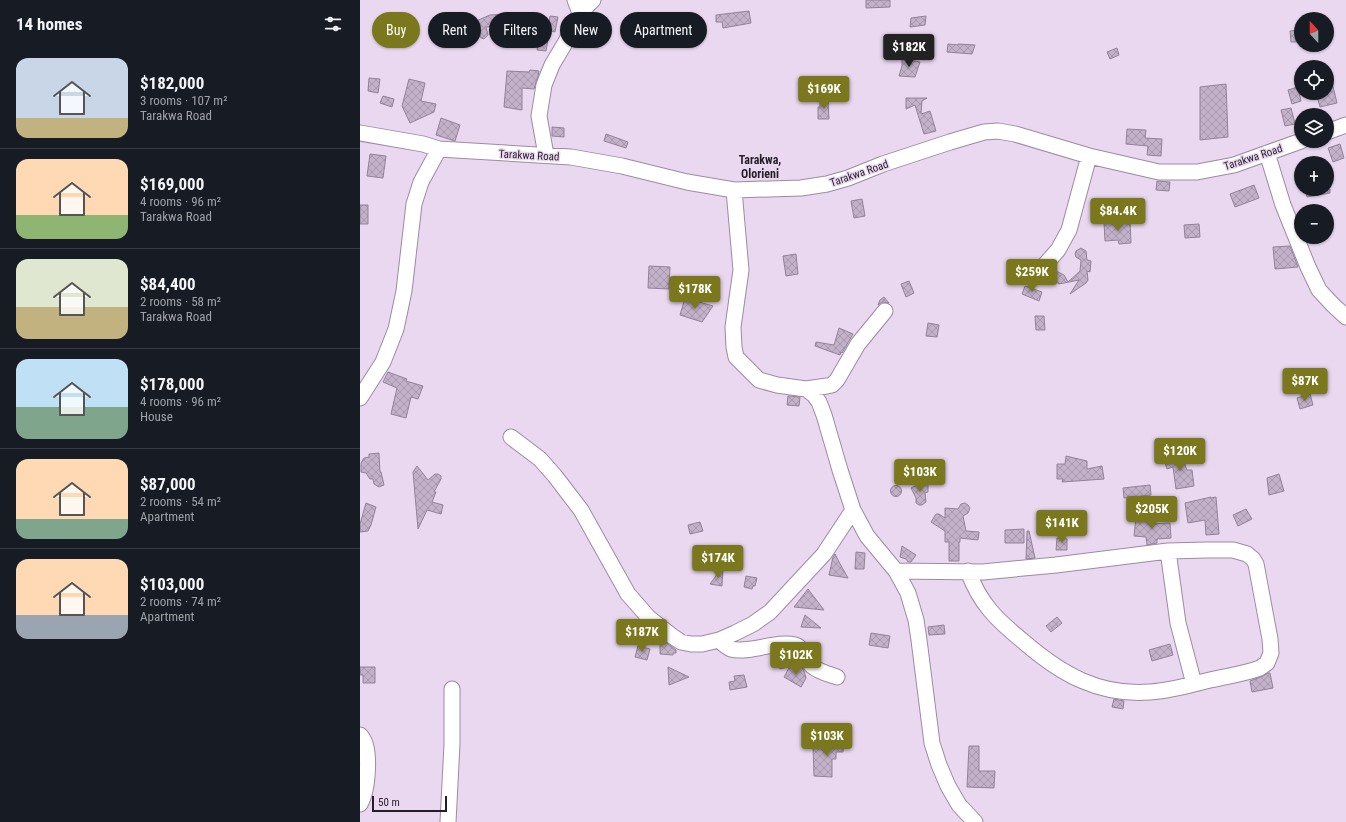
<!DOCTYPE html>
<meta charset="utf-8">
<style>
body{margin:0;font-family:"Roboto Condensed",sans-serif;background:#20242c;color:#f1f3f6;height:100vh;display:flex;flex-direction:column;font-size:15px;white-space:nowrap}
*{box-sizing:border-box;margin:0}
p{font-size:13px;color:#9ea1a6}
.icon{flex:none;width:22px;height:22px;fill:none;stroke:currentColor;stroke-width:2;stroke-linecap:round;stroke-linejoin:round}
.map{position:relative;flex:1;overflow:hidden}
.panel{display:flex;flex-direction:column;background:#171b24;width:360px}
.panel>*{flex:none}
.guide{position:absolute;left:12px;top:12px;width:380px;height:36px;display:flex;gap:8px}
.needle{width:26px;rotate:339deg}
.controls{position:absolute;left:934px;top:12px;display:grid;gap:8px}
.controls a{display:grid;place-items:center;width:40px;height:40px;border-radius:50%;background:#171b24;box-shadow:0 1px 3px #0004;font-size:20px}
.scale{position:absolute;left:12px;bottom:10px;width:75px;box-sizing:border-box;padding-left:4px;border:2px solid #251e27;border-top:0;font-size:11px;line-height:14px;white-space:nowrap;color:#251e27;-webkit-text-stroke:3px #ead8f0;paint-order:stroke}
.price{position:absolute;translate:-50% -34px;padding:0 9px;border-radius:4px;background:#7a771c;color:#fff;font-size:13px;line-height:26px;filter:drop-shadow(0 1px 2px #0008)}
.price::after{content:'';position:absolute;left:50%;top:24px;width:12px;height:9px;margin-left:-6px;background:inherit;clip-path:polygon(0 0,100% 0,50% 100%)}
.price.on{background:#222;color:#fff}
ul{padding:0;list-style:none}
li{display:flex;align-items:center;gap:12px;height:100px;padding:0 16px}
li+li{border-top:1px solid #363941}
li span{display:grid;place-items:center;flex:none;width:112px;height:80px;border-radius:12px;color:#555}
li>.icon{margin-inline-start:auto}
span .icon{width:48px;height:48px;fill:#fffc;stroke-width:1}
li b{font-size:17px}
h2{display:flex;justify-content:space-between;align-items:center;height:48px;padding:0 16px;font-size:17px}
.chip{padding:0 14px;border-radius:18px;background:#171b24;box-shadow:0 1px 3px #0004;font-size:14px;line-height:36px}
.chip.on{background:#7a771c;color:#fff}
main{display:flex;flex:1;min-height:0}
.map>svg:first-child{display:block}
</style>
<main>
<section class="panel">
<h2>14 homes<svg class="icon" aria-label="filters" viewBox="0 0 24 24"><path d="M4 7h16M4 17h16"/><circle cx="9" cy="7" r="2"/><circle cx="15" cy="17" r="2"/></svg></h2>
<ul>
<li><span style="background:linear-gradient(#c9d6e8 75%,#c2b280 0)"><svg class="icon" aria-label="home" viewBox="0 0 24 24"><path d="M3 11l9-7 9 7M6 9v11h12V9"/></svg></span><div><b>$182,000</b><p>3 rooms · 107 m²</p><p>Tarakwa Road</p></div></li>
<li><span style="background:linear-gradient(#ffd9b3 70%,#8fb573 0)"><svg class="icon" aria-label="home" viewBox="0 0 24 24"><path d="M3 11l9-7 9 7M6 9v11h12V9"/></svg></span><div><b>$169,000</b><p>4 rooms · 96 m²</p><p>Tarakwa Road</p></div></li>
<li><span style="background:linear-gradient(#dfe7d0 60%,#c2b280 0)"><svg class="icon" aria-label="home" viewBox="0 0 24 24"><path d="M3 11l9-7 9 7M6 9v11h12V9"/></svg></span><div><b>$84,400</b><p>2 rooms · 58 m²</p><p>Tarakwa Road</p></div></li>
<li><span style="background:linear-gradient(#bfe0f5 60%,#7fa58c 0)"><svg class="icon" aria-label="home" viewBox="0 0 24 24"><path d="M3 11l9-7 9 7M6 9v11h12V9"/></svg></span><div><b>$178,000</b><p>4 rooms · 96 m²</p><p>House</p></div></li>
<li><span style="background:linear-gradient(#ffd9b3 75%,#7fa58c 0)"><svg class="icon" aria-label="home" viewBox="0 0 24 24"><path d="M3 11l9-7 9 7M6 9v11h12V9"/></svg></span><div><b>$87,000</b><p>2 rooms · 54 m²</p><p>Apartment</p></div></li>
<li><span style="background:linear-gradient(#ffd9b3 70%,#9aa5b1 0)"><svg class="icon" aria-label="home" viewBox="0 0 24 24"><path d="M3 11l9-7 9 7M6 9v11h12V9"/></svg></span><div><b>$103,000</b><p>2 rooms · 74 m²</p><p>Apartment</p></div></li>
</ul>
</section>
<div class="map">
<svg width="986" height="822" viewBox="0 0 986 822">
<defs>
<pattern id="building-cross-hatch" width="8" height="8" patternUnits="userSpaceOnUse"><rect width="8" height="8" fill="#c3b1c9"/><path d="M0 0l8 8M0 8l8-8" fill="none" stroke="#a798ad"/></pattern>
</defs>
<rect width="100%" height="100%" fill="#ead8f0"/>
<path fill="url(#building-cross-hatch)" stroke="#928298" d="M 506,0 L 530,0 L 530,7 L 506,8 Z
M 389,11 L 391,23 L 363,28 L 362,22 L 356,22 L 356,15 Z
M 146,14 L 147,25 L 126,27 L 128,35 L 124,39 L 121,38 L 116,27 L 117,27 L 116,21 L 130,15 Z
M 190,16 L 198,17 L 195,32 L 187,30 Z
M 566,16 L 565,25 L 550,27 L 551,18 Z
M 939,30 L 940,42 L 931,42 L 930,31 Z
M 180,32 L 189,34 L 186,51 L 177,50 Z
M 588,44 L 598,45 L 598,44 L 615,45 L 612,54 L 587,52 Z
M 757,48 L 759,55 L 750,59 L 747,52 Z
M 542,59 L 560,62 L 555,77 L 539,76 L 542,66 Z
M 170,70 L 179,71 L 178,76 L 174,89 L 162,88 L 162,110 L 144,107 L 147,71 L 169,72 Z
M 967,74 L 970,74 L 977,103 L 960,107 L 956,93 L 967,93 Z
M 9,78 L 20,79 L 18,93 L 8,91 Z
M 49,79 L 65,83 L 61,101 L 76,104 L 74,112 L 50,123 L 42,106 Z
M 866,84 L 868,137 L 840,140 L 840,87 Z
M 938,87 L 941,101 L 932,104 L 928,90 Z
M 23,96 L 34,99 L 32,107 L 20,103 Z
M 546,98 L 567,98 L 562,101 L 561,114 L 570,111 L 576,131 L 564,134 L 555,105 L 546,109 Z
M 468,99 L 469,119 L 458,119 L 458,107 L 460,107 L 460,100 Z
M 931,108 L 935,124 L 925,126 L 921,110 Z
M 81,118 L 100,125 L 95,141 L 76,135 Z
M 192,127 L 204,128 L 204,137 L 192,136 Z
M 767,129 L 786,130 L 785,138 L 802,139 L 801,156 L 787,155 L 788,146 L 766,144 Z
M 246,134 L 268,142 L 266,148 L 244,141 Z
M 980,144 L 984,158 L 973,162 L 968,148 Z
M 10,154 L 26,156 L 23,178 L 7,176 Z
M 797,181 L 810,182 L 809,191 L 796,190 Z
M 894,185 L 899,198 L 875,207 L 870,194 Z
M 945,189 L 970,189 L 970,193 L 947,197 Z
M 502,199 L 505,216 L 494,218 L 491,201 Z
M 0,205 L 8,205 L 8,224 L 0,224 Z
M 770,220 L 771,243 L 759,244 L 758,240 L 745,241 L 744,222 Z
M 839,224 L 840,237 L 825,238 L 824,225 Z
M 930,246 L 938,267 L 915,269 L 913,247 Z
M 721,248 L 726,251 L 727,260 L 731,261 L 730,272 L 727,271 L 728,280 L 726,283 L 710,294 L 719,280 L 699,284 L 695,281 L 694,278 L 696,271 L 704,275 L 708,282 L 720,271 L 721,260 L 716,257 L 715,254 L 716,251 Z
M 436,254 L 438,274 L 426,276 L 423,256 Z
M 289,266 L 310,267 L 309,289 L 288,288 Z
M 549,281 L 554,293 L 546,297 L 541,284 Z
M 665,286 L 682,292 L 679,301 L 662,294 Z
M 524,297 L 529,303 L 522,302 L 518,305 L 520,300 Z
M 325,298 L 353,306 L 342,322 L 320,315 Z
M 675,316 L 684,316 L 685,330 L 676,330 Z
M 568,323 L 579,325 L 577,337 L 566,336 Z
M 479,328 L 493,334 L 482,353 L 481,352 L 480,355 L 455,346 L 456,342 L 474,345 Z
M 28,372 L 47,379 L 46,381 L 63,386 L 58,399 L 51,397 L 46,418 L 31,414 L 37,388 L 23,382 Z
M 950,394 L 953,405 L 940,409 L 937,398 Z
M 428,396 L 440,397 L 439,406 L 427,405 Z
M 19,453 L 20,472 L 21,472 L 24,485 L 19,487 L 14,484 L 13,479 L 10,479 L 6,473 L 1,472 L 1,463 L 4,458 L 9,457 L 9,454 Z
M 820,453 L 827,470 L 832,470 L 834,486 L 816,489 L 813,467 L 807,469 L 804,460 Z
M 706,456 L 727,461 L 727,469 L 742,466 L 744,479 L 702,482 L 703,479 L 697,479 L 697,464 L 705,464 Z
M 57,466 L 68,480 L 75,474 L 78,474 L 81,476 L 81,479 L 74,492 L 76,492 L 72,502 L 83,505 L 81,514 L 67,510 L 58,529 L 53,472 Z
M 919,474 L 924,491 L 909,495 L 907,478 Z
M 559,484 L 568,484 L 568,492 L 565,493 L 566,502 L 562,505 L 559,505 L 556,503 L 556,498 L 551,488 Z
M 790,485 L 791,495 L 764,498 L 763,488 Z
M530.5 491a5.5 5.5 0 1 1 11 0a5.5 5.5 0 1 1-11 0Z
M 851,497 L 851,498 L 856,497 L 859,534 L 846,535 L 845,520 L 828,523 L 825,503 Z
M 6,503 L 16,507 L 11,525 L 8,531 L 0,532 L 0,524 Z
M 605,503 L 608,505 L 610,508 L 608,513 L 603,516 L 606,531 L 619,532 L 618,540 L 600,538 L 600,542 L 599,542 L 599,561 L 589,561 L 589,542 L 585,542 L 585,531 L 571,522 L 576,514 L 579,514 L 585,518 L 585,508 L 598,509 L 601,504 Z
M 886,509 L 892,519 L 878,526 L 873,515 Z
M 776,517 L 790,518 L 789,524 L 810,523 L 811,538 L 797,539 L 797,543 L 787,545 L 786,537 L 774,536 Z
M 340,522 L 343,531 L 330,534 L 328,525 Z
M 664,529 L 664,543 L 645,543 L 645,530 Z
M 667,531 L 669,531 L 675,558 L 666,559 Z
M 697,538 L 707,539 L 707,550 L 696,550 Z
M 542,546 L 556,555 L 551,562 L 548,562 L 546,559 L 540,557 Z
M 496,552 L 505,553 L 504,569 L 495,569 Z
M 475,554 L 479,562 L 488,578 L 469,575 L 473,557 Z
M 363,566 L 362,586 L 350,584 Z
M 386,576 L 397,578 L 395,586 L 393,586 L 392,589 L 384,587 Z
M 448,589 L 464,610 L 434,607 Z
M 445,615 L 461,628 L 441,627 Z
M 697,617 L 702,623 L 691,632 L 686,626 Z
M 584,625 L 585,634 L 569,635 L 568,627 Z
M 511,633 L 530,636 L 528,648 L 509,645 Z
M 300,641 L 304,641 L 316,650 L 316,653 L 313,653 L 313,655 L 300,654 Z
M 810,644 L 813,655 L 792,661 L 789,650 Z
M 278,646 L 290,649 L 287,660 L 275,657 Z
M 422,653 L 430,656 L 432,666 L 420,669 L 417,654 Z
M 441,666 L 444,671 L 446,678 L 441,687 L 424,677 L 429,668 Z
M 0,667 L 15,667 L 15,683 L 3,683 L 3,675 L 0,675 Z
M 308,667 L 329,677 L 309,685 Z
M 908,673 L 910,673 L 913,688 L 892,692 L 890,681 L 903,676 Z
M 384,675 L 387,687 L 370,690 L 369,682 L 375,681 L 374,676 Z
M 754,699 L 764,701 L 763,709 L 752,707 Z
M 469,738 L 484,738 L 483,752 L 476,752 L 476,759 L 472,759 L 472,777 L 454,776 L 453,746 L 468,746 Z
M 609,746 L 619,746 L 619,771 L 635,771 L 634,788 L 607,787 Z"/>
<g fill="none" stroke-linecap="round" stroke-linejoin="round">
<defs>
<path id="minor" d="M 215,0 L 220,13
M 967,132 L 986,125
M 0,133 L 63,144 L 79,149 L 211,157 L 262,166 L 327,182 L 374,190 L 441,188 L 467,184 L 488,178 L 523,164 L 590,142 L 624,132 L 638,131 L 655,134 L 729,156 L 799,172 L 837,172 L 874,165 L 941,141
M 907,153 L 923,205 L 948,267 L 959,290 L 973,305 L 986,317
M 186,155 L 179,116 L 184,85 L 192,65 L 208,38 L 220,13 L 233,0
M 374,190 L 381,270 L 373,327 L 374,347 L 376,357 L 399,380 L 417,385 L 446,389 L 454,395 L 459,402 L 464,415 L 480,470 L 493,510 L 507,536 L 536,571 L 548,593 L 556,620 L 559,640 L 572,743 L 579,765 L 588,786 L 599,805 L 615,822
M 674,277 L 698,250 L 709,230 L 729,156
M 446,389 L 467,386 L 472,385 L 477,380 L 498,344 L 525,311
M 0,398 L 23,362 L 36,329 L 44,291 L 54,204 L 61,182 L 79,149
M 151,437 L 180,459 L 195,476 L 221,510 L 268,594 L 289,618 L 312,636 L 321,642 L 331,644 L 342,644 L 359,640 L 375,633 L 393,624 L 410,612 L 464,554 L 493,510
M 808,551 L 818,623 L 834,684
M 536,571 L 623,572 L 696,565 L 808,551 L 847,550 L 873,550 L 887,554 L 893,559 L 896,564 L 910,639 L 911,653 L 907,663 L 900,668 C 884,674 867,676 850,680 C 830,685 810,691 790,692 C 739,696 701,674 664,642 C 637,620 620,604 608,571
M 359,640 C 362,643 366,647 371,649 C 389,654 417,640 435,645 C 443,647 446,660 452,666 C 459,672 468,674 477,677
M 0,735 C 12,746 8,790 0,804
M 88,822 L 92,744 L 92,689"/>
</defs>
<use href="#minor" stroke="#9c8ba2" stroke-width="17"/>
<use href="#minor" stroke="#fff" stroke-width="15"/>
</g>
<g text-anchor="middle" stroke-width="3" stroke-linejoin="round" paint-order="stroke">
<g font-size="11" fill="#251e27" stroke="#ead8f0">
<text transform="translate(169 155) rotate(3)" y="4">Tarakwa Road</text>
<text transform="translate(893 157) rotate(-18)" y="4">Tarakwa Road</text>
<text transform="translate(499 173) rotate(-19)" y="4">Tarakwa Road</text>
</g>
<g font-size="12" font-weight="bold" fill="#251e27" stroke="#ead8f0">
<text x="400" y="164">Tarakwa,<tspan x="400" dy="14">Olorieni</tspan></text>
</g>
</g>
</svg>
<div class="controls">
<a><svg class="needle" viewBox="-14 -14 28 28"><path d="M0-13l5 13h-10z" fill="#e53935"/><path d="M0 13l5-13h-10z" fill="#9ea1a6"/></svg></a>
<a><svg class="icon" aria-label="locate" viewBox="0 0 24 24"><circle cx="12" cy="12" r="6"/><path d="M12 2v4M12 18v4M2 12h4M18 12h4"/></svg></a>
<a><svg class="icon" aria-label="layers" viewBox="0 0 24 24"><path d="M12 4l9 5-9 5-9-5zM3 14l9 5 9-5"/></svg></a>
<a>+</a>
<a>−</a>
</div>
<div class="scale">50 m</div>
<b class="price on" style="left:549px;top:68px">$182K</b>
<b class="price" style="left:464px;top:110px">$169K</b>
<b class="price" style="left:758px;top:232px">$84.4K</b>
<b class="price" style="left:672px;top:293px">$259K</b>
<b class="price" style="left:335px;top:310px">$178K</b>
<b class="price" style="left:945px;top:402px">$87K</b>
<b class="price" style="left:820px;top:472px">$120K</b>
<b class="price" style="left:560px;top:493px">$103K</b>
<b class="price" style="left:792px;top:530px">$205K</b>
<b class="price" style="left:702px;top:544px">$141K</b>
<b class="price" style="left:358px;top:579px">$174K</b>
<b class="price" style="left:282px;top:653px">$187K</b>
<b class="price" style="left:436px;top:676px">$102K</b>
<b class="price" style="left:467px;top:757px">$103K</b>
<div class="guide">
<a class="chip on">Buy</a>
<a class="chip">Rent</a>
<a class="chip">Filters</a>
<a class="chip">New</a>
<a class="chip">Apartment</a>
</div>
</div>
</main>
